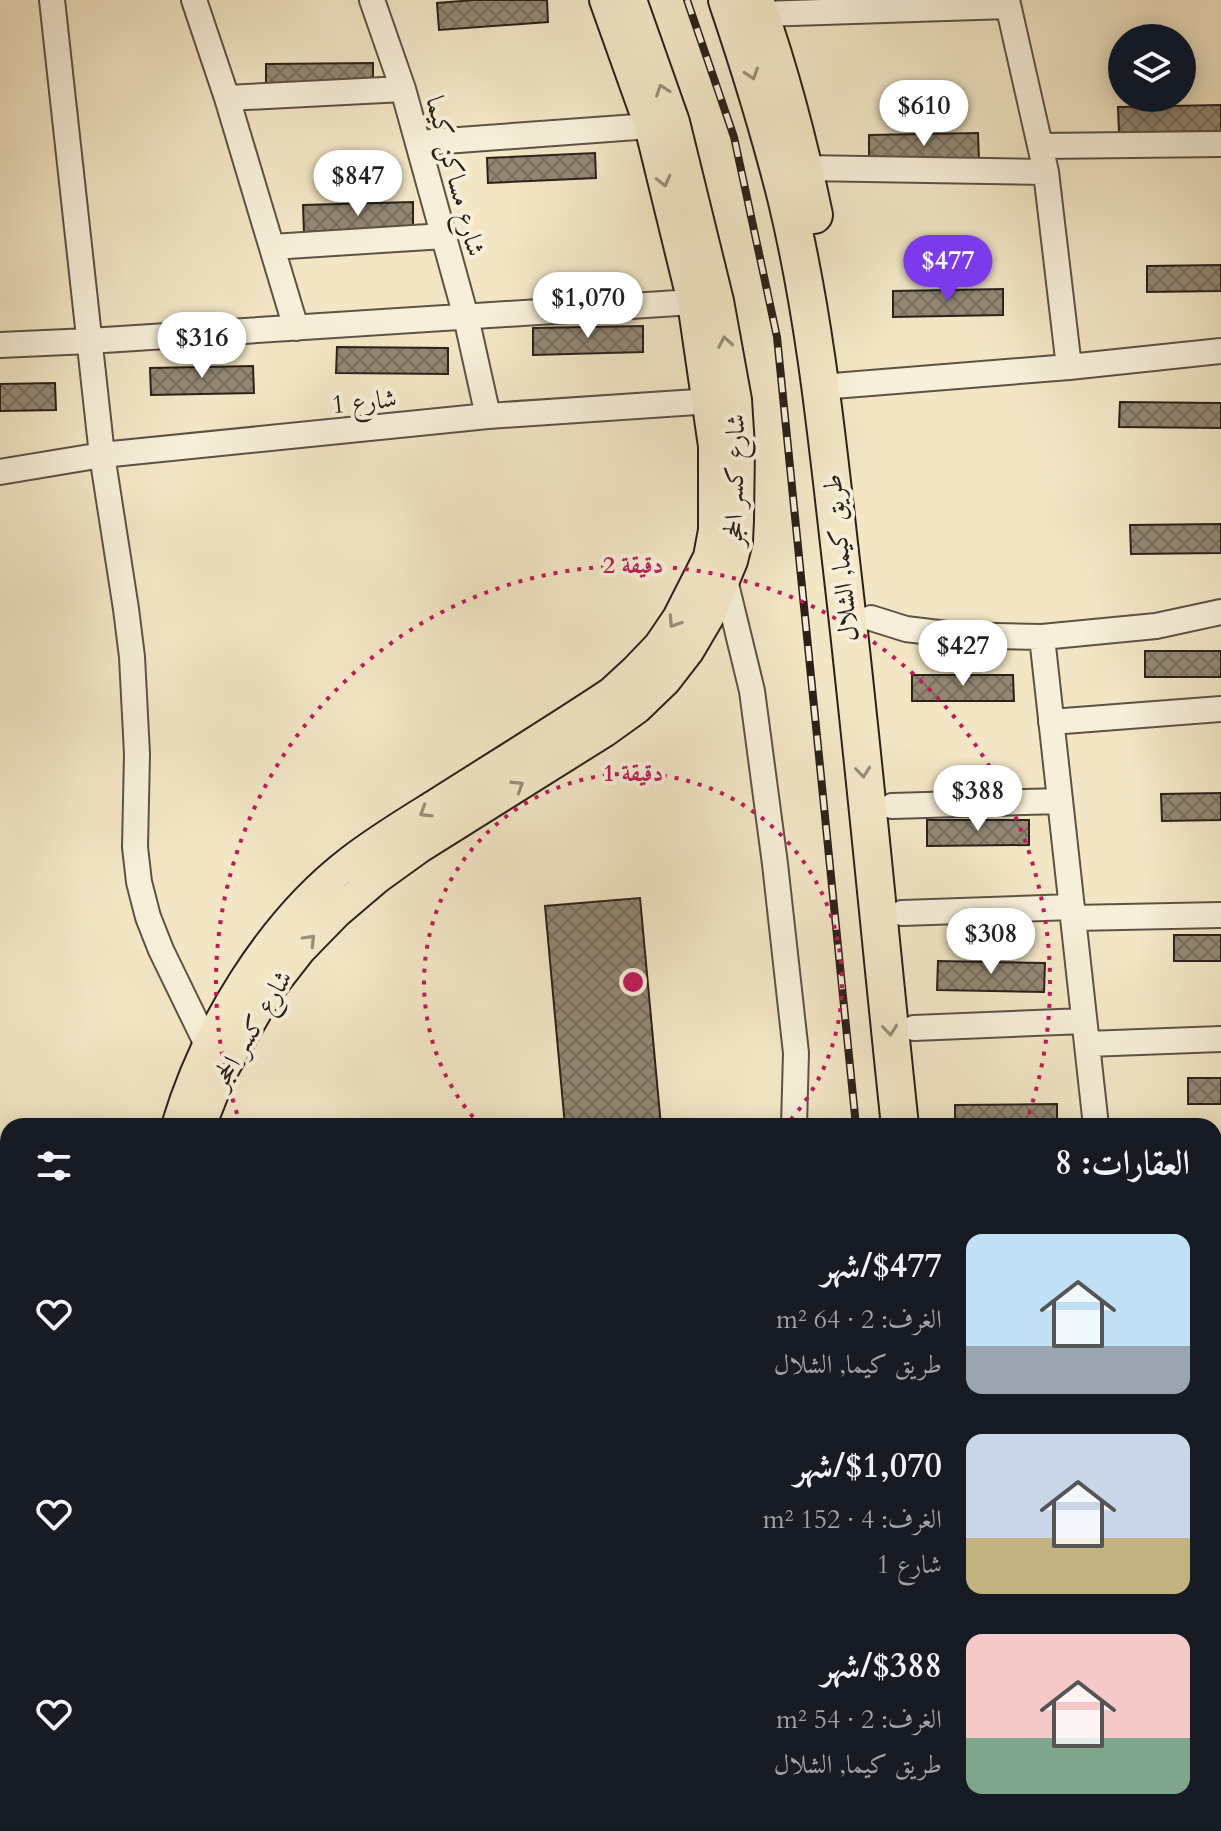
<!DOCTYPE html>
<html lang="ar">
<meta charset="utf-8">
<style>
body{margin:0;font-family:Cardo,Amiri,serif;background:#242831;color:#f1f3f6;direction:rtl;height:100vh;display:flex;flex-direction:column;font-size:30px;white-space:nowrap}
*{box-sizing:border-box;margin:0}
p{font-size:26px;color:#9ea1a6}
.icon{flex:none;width:44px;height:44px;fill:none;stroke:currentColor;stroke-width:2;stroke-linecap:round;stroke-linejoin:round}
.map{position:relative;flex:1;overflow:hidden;direction:ltr}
.drawer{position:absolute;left:0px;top:1118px;width:1222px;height:714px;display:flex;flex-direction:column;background:#171b24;border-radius:24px 24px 0 0;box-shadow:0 4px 20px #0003;direction:rtl}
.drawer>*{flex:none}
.tools{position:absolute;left:1108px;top:24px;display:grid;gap:16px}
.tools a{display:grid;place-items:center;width:88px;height:88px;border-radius:50%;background:#171b24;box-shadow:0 4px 20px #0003;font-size:40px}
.price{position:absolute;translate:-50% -68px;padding:0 18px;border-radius:28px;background:#fff;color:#222;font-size:26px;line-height:52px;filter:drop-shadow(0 2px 4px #0008)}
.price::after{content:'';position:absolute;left:50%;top:48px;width:24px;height:18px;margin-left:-12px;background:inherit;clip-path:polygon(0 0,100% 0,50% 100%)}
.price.current{background:#7c3aed;color:#fff}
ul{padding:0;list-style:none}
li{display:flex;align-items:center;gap:24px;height:200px;padding:0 32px}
li span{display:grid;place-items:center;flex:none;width:224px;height:160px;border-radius:16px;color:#555}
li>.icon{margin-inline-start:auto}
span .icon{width:96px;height:96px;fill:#fffc;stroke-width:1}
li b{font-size:34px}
h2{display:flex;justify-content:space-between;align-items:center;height:96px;padding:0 32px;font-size:34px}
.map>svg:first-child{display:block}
</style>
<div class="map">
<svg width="1221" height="1831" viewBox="0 0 1221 1831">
<defs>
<pattern id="building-cross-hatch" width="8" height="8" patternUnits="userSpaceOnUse" patternTransform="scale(2)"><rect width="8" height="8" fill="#938773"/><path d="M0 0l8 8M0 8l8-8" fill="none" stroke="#786e5e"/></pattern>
</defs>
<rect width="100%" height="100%" fill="#f2e6c5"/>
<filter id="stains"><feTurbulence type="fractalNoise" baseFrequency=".0025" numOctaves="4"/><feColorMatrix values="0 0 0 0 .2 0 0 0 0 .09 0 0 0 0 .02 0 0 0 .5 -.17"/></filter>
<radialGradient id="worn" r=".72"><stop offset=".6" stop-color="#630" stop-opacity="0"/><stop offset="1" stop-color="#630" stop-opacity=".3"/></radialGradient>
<path fill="url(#building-cross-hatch)" stroke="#2c211a" stroke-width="2" d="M 474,0 L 547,0 L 548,22 L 439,30 L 437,3 Z
M 373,63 L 373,88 L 266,89 L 266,64 Z
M 1221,105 L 1221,131 L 1119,133 L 1118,107 Z
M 978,133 L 979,160 L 869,162 L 869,135 Z
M 595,153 L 596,178 L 488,183 L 487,158 Z
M 413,202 L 413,231 L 304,234 L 303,205 Z
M 1221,265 L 1221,291 L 1147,292 L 1147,266 Z
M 1003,289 L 1003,315 L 893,317 L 893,291 Z
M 643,326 L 643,352 L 533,355 L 533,328 Z
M 337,347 L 448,348 L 448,374 L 336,373 Z
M 253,366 L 254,393 L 151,395 L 150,368 Z
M 55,383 L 56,410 L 0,411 L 0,384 Z
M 1120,402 L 1221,403 L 1221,428 L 1119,427 Z
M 1221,524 L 1221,553 L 1131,554 L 1130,525 Z
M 1145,651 L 1221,651 L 1221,677 L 1145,677 Z
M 912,675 L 1013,675 L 1014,701 L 912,701 Z
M 1221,793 L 1221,820 L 1162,821 L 1161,794 Z
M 927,820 L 1029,820 L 1029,845 L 927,846 Z
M 640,898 L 661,1126 L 565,1126 L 545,906 Z
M 1174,935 L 1221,935 L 1221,961 L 1174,961 Z
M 938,961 L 1045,963 L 1044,992 L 937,990 Z
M 1188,1078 L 1221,1078 L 1221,1104 L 1188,1104 Z
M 1057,1104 L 1057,1126 L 955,1126 L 955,1105 Z
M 1214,1220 L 1221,1220 L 1221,1245 L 1214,1245 Z
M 1023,1824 L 1117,1824 L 1117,1831 L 1023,1831 Z"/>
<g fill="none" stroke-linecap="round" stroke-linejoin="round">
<defs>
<path id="minor" d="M 52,0 L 102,455 L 126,609 L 132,657 L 137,754 L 135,847 L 139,882 L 148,917 L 161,950 L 213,1057
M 194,0 L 227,98 L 296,328
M 372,0 L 403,89 L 466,317 L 488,416
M 1007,0 L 1046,172 L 1069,367
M 760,14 L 1008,6
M 227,98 L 403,89
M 418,143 L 650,126
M 1041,146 L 1221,144
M 804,168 L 1046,172
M 272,247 L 444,236
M 0,345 L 89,341 L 693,302
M 821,387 L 1069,367 L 1221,351
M 0,472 L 102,455 L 488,416 L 726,400
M 725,580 L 752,691 L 775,864 L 796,1053 L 794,1126
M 871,618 L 906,629 L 955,635 L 1042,637 L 1156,626 L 1221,612
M 1042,637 L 1096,1126
M 1051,722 L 1221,709
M 892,806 L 1060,801
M 902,913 L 1072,907
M 1073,918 L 1221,915
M 914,1028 L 1084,1021
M 1087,1044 L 1221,1039
M 1214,1188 L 1221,1187
M 1214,1316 L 1221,1315
M 1214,1487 L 1221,1487
M 1214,1633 L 1221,1633
M 1214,1750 L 1221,1755
M 733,1824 L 735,1831
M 1171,1824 L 1172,1831"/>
<path id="major" d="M 177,1126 C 206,1029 270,923 351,861 C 378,840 408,822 437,804 C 495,767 554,731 611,693 L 636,670 L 659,646 L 678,618 L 709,557 L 714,530 L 714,446 L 693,302 L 650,126 L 605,0
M 200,1126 L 221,1073 L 268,991 L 300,950 L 337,912 L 377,878 L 420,847 L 605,731 L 637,708 L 665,681 L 689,650 L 709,616 L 732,561 L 737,541 L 738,520 L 739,447 L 736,400 L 718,301 L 674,122 L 631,0
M 13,1824 L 13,1831
M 37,1831 L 38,1824"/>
<path id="highway" d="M 727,0 C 749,65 769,130 786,197 C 815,316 827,439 841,561 C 863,749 880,938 900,1126
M 755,0 C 780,70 799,143 814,215
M 968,1824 L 969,1831"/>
</defs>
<use href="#minor" stroke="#5e5245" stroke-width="28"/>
<use href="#major" stroke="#2c211a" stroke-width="34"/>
<use href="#highway" stroke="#2c211a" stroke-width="40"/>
<use href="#minor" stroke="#f7efd9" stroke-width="24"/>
<use href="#major" stroke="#f2e6c5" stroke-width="30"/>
<use href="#highway" stroke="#f2e6c5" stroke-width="36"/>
<defs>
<path id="rail" d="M 687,0 L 734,137 L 777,337 L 856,1126
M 925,1824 L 926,1831"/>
</defs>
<use href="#rail" stroke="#2c211a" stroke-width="8"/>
<use href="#rail" stroke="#f7efd9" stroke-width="5" stroke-dasharray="15" stroke-linecap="butt"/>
</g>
<defs><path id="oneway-chevron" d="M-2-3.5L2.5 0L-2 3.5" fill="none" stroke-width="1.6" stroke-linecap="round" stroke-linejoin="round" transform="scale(2)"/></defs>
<g stroke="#998d78">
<use href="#oneway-chevron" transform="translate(752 74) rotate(72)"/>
<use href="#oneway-chevron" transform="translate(662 90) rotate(-109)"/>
<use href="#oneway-chevron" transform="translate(664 181) rotate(76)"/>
<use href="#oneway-chevron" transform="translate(725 342) rotate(-100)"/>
<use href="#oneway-chevron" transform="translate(674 622) rotate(123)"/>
<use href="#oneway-chevron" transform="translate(863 772) rotate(84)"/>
<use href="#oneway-chevron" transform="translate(518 786) rotate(-32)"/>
<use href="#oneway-chevron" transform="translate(425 812) rotate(148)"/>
<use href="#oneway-chevron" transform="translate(310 940) rotate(-46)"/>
<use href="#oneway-chevron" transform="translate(890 1030) rotate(84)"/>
</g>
<g fill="none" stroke="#c2185b" stroke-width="4" stroke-dasharray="4 8">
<path d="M481 1126A209 209 0 1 1 785 1126"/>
<path d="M241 1125A417 417 0 1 1 1025 1125"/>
</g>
<g text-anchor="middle" stroke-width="8" stroke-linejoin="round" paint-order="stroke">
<g font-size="26" fill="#2c211a" stroke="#f7efd9">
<text transform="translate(456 176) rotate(75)" y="9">شارع مساكن كيما</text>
<text transform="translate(364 401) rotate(-6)" y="9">شارع 1</text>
<text transform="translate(734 480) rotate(-89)" y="9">شارع كسر الحجر</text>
<text transform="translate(840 558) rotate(-96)" y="9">طريق كيما, الشلال</text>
<text transform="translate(251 1029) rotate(-59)" y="9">شارع كسر الحجر</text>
</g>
</g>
<circle cx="633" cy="982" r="12" fill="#c2185b" stroke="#f7efd9" stroke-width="4"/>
<g font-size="24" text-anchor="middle" font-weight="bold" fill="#c2185b" stroke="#f7efd9" stroke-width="8" stroke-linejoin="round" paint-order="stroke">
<text x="633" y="573">2 دقيقة</text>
<text x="633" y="781">1 دقيقة</text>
</g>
<rect width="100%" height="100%" filter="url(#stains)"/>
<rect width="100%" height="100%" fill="url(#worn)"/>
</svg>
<div class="tools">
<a><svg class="icon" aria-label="layers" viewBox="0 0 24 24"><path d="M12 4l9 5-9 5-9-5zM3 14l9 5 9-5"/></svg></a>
</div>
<b class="price" style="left:924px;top:148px">$610</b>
<b class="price" style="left:358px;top:218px">$847</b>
<b class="price current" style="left:948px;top:303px">$477</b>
<b class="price" style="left:588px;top:340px">$1,070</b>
<b class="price" style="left:202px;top:380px">$316</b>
<b class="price" style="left:963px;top:688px">$427</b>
<b class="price" style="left:978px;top:833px">$388</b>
<b class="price" style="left:991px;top:976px">$308</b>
<section class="drawer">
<h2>العقارات: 8<svg class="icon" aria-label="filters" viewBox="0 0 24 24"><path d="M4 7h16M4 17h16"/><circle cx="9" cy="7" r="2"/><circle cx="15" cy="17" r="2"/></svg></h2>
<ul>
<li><span style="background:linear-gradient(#bfe0f5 70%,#9aa5b1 0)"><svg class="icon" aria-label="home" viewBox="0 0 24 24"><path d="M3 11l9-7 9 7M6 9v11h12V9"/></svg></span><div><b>$477/شهر</b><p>الغرف: 2 · 64 m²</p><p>طريق كيما, الشلال</p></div><svg class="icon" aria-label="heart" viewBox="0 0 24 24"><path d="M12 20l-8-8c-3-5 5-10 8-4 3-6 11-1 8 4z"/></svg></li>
<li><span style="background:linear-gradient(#c9d6e8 65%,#c2b280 0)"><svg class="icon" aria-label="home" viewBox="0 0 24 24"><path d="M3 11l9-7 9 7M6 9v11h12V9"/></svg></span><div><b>$1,070/شهر</b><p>الغرف: 4 · 152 m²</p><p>شارع 1</p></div><svg class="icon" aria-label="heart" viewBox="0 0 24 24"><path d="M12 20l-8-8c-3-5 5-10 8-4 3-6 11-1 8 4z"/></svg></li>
<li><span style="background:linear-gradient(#f6c9c9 65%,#7fa58c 0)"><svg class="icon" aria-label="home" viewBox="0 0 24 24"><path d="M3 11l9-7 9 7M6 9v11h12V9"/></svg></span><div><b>$388/شهر</b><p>الغرف: 2 · 54 m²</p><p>طريق كيما, الشلال</p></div><svg class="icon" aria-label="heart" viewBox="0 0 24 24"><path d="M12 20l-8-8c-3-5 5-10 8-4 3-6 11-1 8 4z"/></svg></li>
</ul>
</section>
</div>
